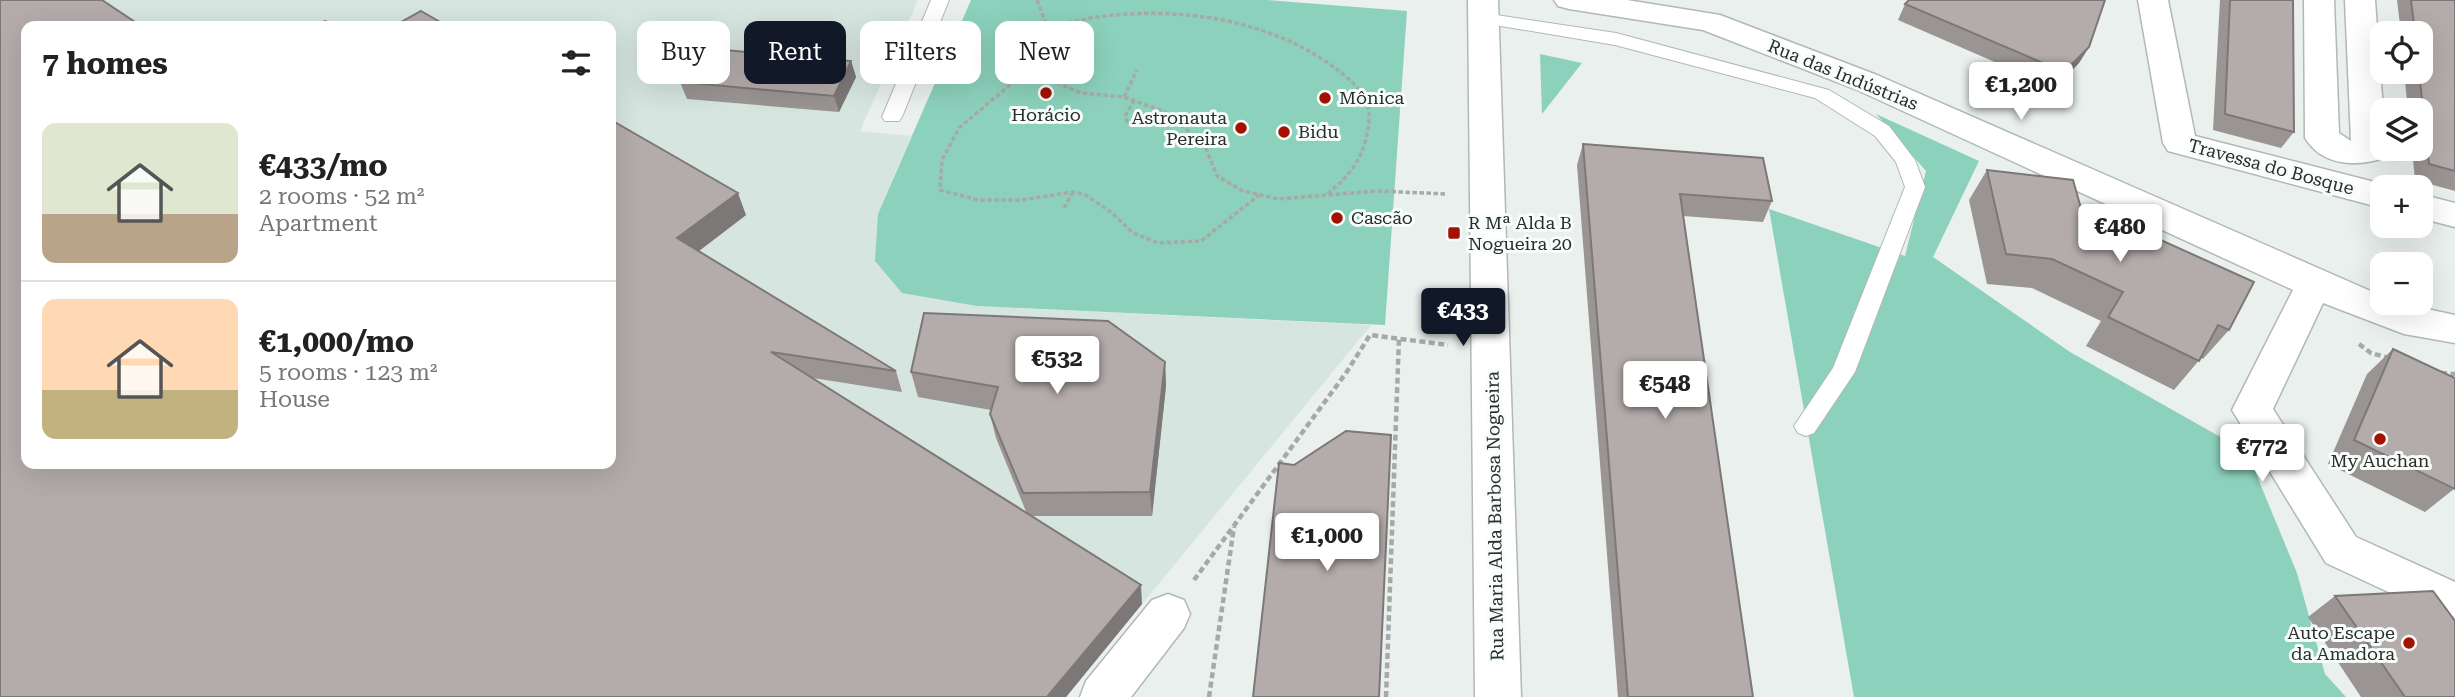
<!DOCTYPE html>
<meta charset="utf-8">
<style>
body{margin:0;font-family:"Roboto Serif",serif;background:#f6f6f6;color:#222;height:100vh;display:flex;flex-direction:column;font-size:26px;white-space:nowrap}
*{box-sizing:border-box;margin:0}
p{font-size:23px;color:#767676}
.icon{flex:none;width:38px;height:38px;fill:none;stroke:currentColor;stroke-width:2;stroke-linecap:round;stroke-linejoin:round}
.map{position:relative;flex:1;overflow:hidden}
.sheet{position:absolute;left:21px;top:21px;width:595px;height:448px;display:flex;flex-direction:column;background:#fff;border-radius:14px;box-shadow:0 7px 28px #0002}
.sheet>*{flex:none}
.banner{position:absolute;left:637px;top:21px;width:665px;height:63px;display:flex;gap:14px}
.fabs{position:absolute;left:2370px;top:21px;display:grid;gap:14px}
.fabs a{display:grid;place-items:center;width:63px;height:63px;border-radius:14px;background:#fff;box-shadow:0 7px 28px #0002;font-size:35px}
.price{position:absolute;translate:-50% -60px;padding:0 16px;border-radius:7px;background:#fff;color:#222;font-size:23px;line-height:46px;filter:drop-shadow(0 2px 4px #0008)}
.price::after{content:'';position:absolute;left:50%;top:42px;width:21px;height:16px;margin-left:-10px;background:inherit;clip-path:polygon(0 0,100% 0,50% 100%)}
.price.selected{background:#111827;color:#fff}
ul{padding:0;list-style:none}
li{display:flex;align-items:center;gap:21px;height:175px;padding:0 21px}
li+li{border-top:2px solid #e0e0e0}
li span{display:grid;place-items:center;flex:none;width:196px;height:140px;border-radius:14px;color:#555}
li>.icon{margin-inline-start:auto}
span .icon{width:84px;height:84px;fill:#fffc;stroke-width:1}
li b{font-size:30px}
h2{display:flex;justify-content:space-between;align-items:center;height:84px;padding:0 21px;font-size:30px}
.pill{padding:0 24px;border-radius:14px;background:#fff;box-shadow:0 7px 28px #0002;font-size:24px;line-height:63px}
.pill.selected{background:#111827;color:#fff}
.map>svg:first-child{display:block}
</style>
<div class="map">
<svg width="2455" height="697" viewBox="0 0 2455 697">
<rect width="100%" height="100%" fill="#e9f0ee"/>
<path fill="#d6e5df" fill-rule="evenodd" d="M 0,0 L 918,0 L 860,131 L 911,136 L 878,214 L 977,306 L 1371,325 L 1066,697 L 0,697 ZM 26,26 L 611,26 L 611,464 L 26,464 Z"/>
<path fill="#8cd1bc" d="M 971,0 L 1267,0 L 1407,11 L 1385,325 L 977,306 L 902,293 L 875,261 L 878,214 Z
M 1540,54 L 1582,63 L 1542,114 Z
M 1876,114 L 1979,161 L 1933,257 L 2070,352 L 2247,452 L 2297,573 L 2325,674 L 2346,697 L 1854,697 L 1769,209 L 1905,256 L 1926,171 Z"/>
<g fill="none" stroke-linecap="round" stroke-linejoin="round">
<defs>
<path id="lane" d="M 931,0 L 949,0 L 902,117 L 899,121 L 885,121 L 882,117 Z
M 1483,13 L 1616,33 L 1829,90 L 1889,126 L 1915,160 L 1925,187 L 1855,372 L 1814,433 L 1806,436 L 1798,433 L 1794,426 L 1833,368 L 1905,187 L 1896,162 L 1875,136 L 1815,98 L 1615,45 L 1477,22 L 1474,18 Z"/>
<path id="street" d="M 1468,0 L 1498,0 L 1521,697 L 1475,697 Z
M 1554,0 L 1627,0 L 1720,15 L 1877,75 L 2382,296 L 2382,303 L 2399,303 L 2455,315 L 2455,343 L 2404,334 L 2323,303 L 2273,409 L 2356,537 L 2455,582 L 2455,623 L 2326,563 L 2232,410 L 2293,290 L 1855,89 L 1703,30 L 1569,9 L 1558,6 Z
M 2138,0 L 2168,0 L 2195,136 L 2394,187 L 2382,187 L 2382,208 L 2168,151 L 2163,143 Z
M 2304,0 L 2334,0 L 2339,133 L 2351,141 L 2345,0 L 2375,0 L 2383,110 L 2382,149 L 2386,151 L 2381,159 C 2353,167 2322,165 2305,138 Z
M 2420,194 L 2455,203 L 2455,227 L 2420,218 Z
M 1168,594 L 1184,600 L 1190,614 L 1184,628 L 1131,697 L 1080,697 L 1086,681 L 1152,600 Z"/>
</defs>
<use href="#lane" stroke="#b1b8b5" stroke-width="2"/>
<use href="#street" stroke="#b1b8b5" stroke-width="3"/>
<path stroke="#a5aaa9" stroke-width="3.5" stroke-dasharray="4.5 2.5" stroke-linecap="butt" d="M 1037,0 L 1047,26 L 1037,53 L 1039,75 L 1081,93 L 1124,97 L 1165,112 L 1204,144 L 1217,176 L 1243,191 L 1278,199 L 1377,191 L 1447,194
M 1047,26 C 1067,24 1085,18 1105,16 C 1183,7 1271,20 1335,68 C 1351,80 1371,97 1369,119 C 1367,153 1352,175 1326,195
M 1037,62 L 959,128 L 942,160 L 940,190 L 979,200 L 1022,200 L 1073,192 L 1084,194 L 1111,212 L 1133,233 L 1158,243 L 1201,241 L 1259,195
M 1124,97 L 1137,70
M 1127,123 L 1126,114 L 1134,101
M 1204,144 L 1225,134
M 1064,208 L 1073,192"/>
<path stroke="#a5aaa9" stroke-width="4.5" stroke-dasharray="6 3.5" stroke-linecap="butt" d="M 2359,344 L 2371,353 L 2389,358
M 2441,373 L 2455,374
M 1194,580 L 1346,373 L 1370,335 L 1448,345
M 1209,697 L 1234,527
M 1386,697 L 1399,338"/>
<use href="#lane" fill="#fff" fill-rule="evenodd"/>
<use href="#street" fill="#fff" fill-rule="evenodd"/>
</g>
<path fill="#9a9493" d="M 2220,0 L 2293,0 L 2294,132 L 2281,148 L 2213,130 Z
M 2397,0 L 2455,0 L 2455,191 L 2415,180 L 2412,149 L 2420,149 L 2420,110 L 2408,110 L 2404,72 L 2420,72 L 2420,33 L 2401,33 Z
M 1905,4 L 2089,47 L 2079,63 L 2055,88 L 1898,20 Z
M 851,61 L 856,77 L 839,112 L 687,99 L 680,82 Z
M 611,120 L 746,215 L 699,251 L 896,371 L 902,392 L 813,378 L 1027,514 L 996,438 L 990,414 L 991,410 L 918,397 L 911,372 L 1165,362 L 1166,386 L 1152,516 L 1031,516 L 1142,604 L 1066,697 L 0,697 L 26,464 Z
M 1583,144 L 1772,201 L 1763,222 L 1683,216 L 1753,697 L 1618,697 L 1577,165 Z
M 1987,170 L 2086,226 L 2133,246 L 2143,232 L 2229,330 L 2203,359 L 2201,358 L 2174,390 L 2086,346 L 2101,321 L 2032,288 L 1987,284 L 1969,200 Z
M 2393,349 L 2455,378 L 2455,490 L 2454,489 L 2425,512 L 2328,464 L 2367,374 Z
M 2335,596 L 2455,697 L 2361,697 L 2308,617 Z"/>
<path fill="#7d7878" d="M 2089,47 L 2079,63 L 2055,88 L 2064,72 Z
M 851,61 L 856,77 L 839,112 L 834,96 Z
M 738,193 L 746,215 L 687,260 L 677,238 Z
M 1165,362 L 1166,386 L 1152,516 L 1150,492 Z
M 1141,585 L 1142,604 L 1066,697 L 1047,697 Z"/>
<path fill="#b3acab" stroke="#7d7878" stroke-width="2" d="M 0,0 L 102,0 L 141,26 L 26,26 L 26,464 L 611,464 L 611,120 L 738,193 L 677,238 L 896,371 L 771,352 L 1141,585 L 1047,697 L 0,697 Z
M 1909,0 L 2105,0 L 2089,47 L 2064,72 L 1905,4 Z
M 2230,0 L 2293,0 L 2294,132 L 2225,114 Z
M 2411,0 L 2455,0 L 2455,171 L 2429,164 L 2419,72 L 2420,72 L 2420,33 L 2415,33 Z
M 421,11 L 447,26 L 394,26 Z
M 325,21 L 337,26 L 315,26 Z
M 701,48 L 851,61 L 834,96 L 680,82 Z
M 1583,144 L 1763,158 L 1772,201 L 1680,194 L 1753,697 L 1628,697 Z
M 1987,170 L 2073,180 L 2086,226 L 2134,247 L 2143,232 L 2254,282 L 2229,330 L 2218,325 L 2199,361 L 2108,317 L 2123,292 L 2052,259 L 2006,254 Z
M 924,313 L 1108,321 L 1165,362 L 1150,492 L 1023,493 L 990,414 L 998,387 L 911,372 Z
M 2393,349 L 2455,378 L 2455,489 L 2354,440 Z
M 1346,431 L 1391,435 L 1379,697 L 1253,697 L 1279,463 L 1294,465 Z
M 2433,591 L 2455,621 L 2455,697 L 2405,697 L 2335,596 Z"/>
<g fill="#a41002" stroke="#f6fdfb" stroke-width="2.5">
<circle cx="1046" cy="93" r="7"/>
<circle cx="1325" cy="98" r="7"/>
<circle cx="1241" cy="128" r="7"/>
<circle cx="1284" cy="132" r="7"/>
<circle cx="1337" cy="218" r="7"/>
<rect x="1447" y="226" width="14" height="14" rx="3.5"/>
<circle cx="2380" cy="439" r="7"/>
<circle cx="2409" cy="643" r="7"/>
</g>
<g text-anchor="middle" stroke-width="6" stroke-linejoin="round" paint-order="stroke">
<g font-size="18" fill="#2b2d2c" stroke="#f6fdfb">
<text transform="translate(1843 75) rotate(22)" y="6">Rua das Indústrias</text>
<text transform="translate(2271 167) rotate(15)" y="6">Travessa do Bosque</text>
<text transform="translate(1495 516) rotate(-91)" y="6">Rua Maria Alda Barbosa Nogueira</text>
</g>
<g font-size="18" fill="#2b2d2c" stroke="#f6fdfb" text-anchor="start">
<text x="1339" y="104">Mônica</text>
<text x="1046" y="121" text-anchor="middle">Horácio</text>
<text x="1227" y="124" text-anchor="end">Astronauta<tspan x="1227" dy="21">Pereira</tspan></text>
<text x="1298" y="138">Bidu</text>
<text x="1351" y="224">Cascão</text>
<text x="1468" y="229">R Mª Alda B<tspan x="1468" dy="21">Nogueira 20</tspan></text>
<text x="2380" y="467" text-anchor="middle">My Auchan</text>
<text x="2395" y="639" text-anchor="end">Auto Escape<tspan x="2395" dy="21">da Amadora</tspan></text>
</g>
</g>
</svg>
<div class="fabs">
<a><svg class="icon" aria-label="locate" viewBox="0 0 24 24"><circle cx="12" cy="12" r="6"/><path d="M12 2v4M12 18v4M2 12h4M18 12h4"/></svg></a>
<a><svg class="icon" aria-label="layers" viewBox="0 0 24 24"><path d="M12 4l9 5-9 5-9-5zM3 14l9 5 9-5"/></svg></a>
<a>+</a>
<a>−</a>
</div>
<b class="price" style="left:2021px;top:122px">€1,200</b>
<b class="price" style="left:2120px;top:264px">€480</b>
<b class="price selected" style="left:1463px;top:348px">€433</b>
<b class="price" style="left:1057px;top:396px">€532</b>
<b class="price" style="left:1665px;top:421px">€548</b>
<b class="price" style="left:2262px;top:484px">€772</b>
<b class="price" style="left:1327px;top:573px">€1,000</b>
<div class="banner">
<a class="pill">Buy</a>
<a class="pill selected">Rent</a>
<a class="pill">Filters</a>
<a class="pill">New</a>
</div>
<section class="sheet">
<h2>7 homes<svg class="icon" aria-label="filters" viewBox="0 0 24 24"><path d="M4 7h16M4 17h16"/><circle cx="9" cy="7" r="2"/><circle cx="15" cy="17" r="2"/></svg></h2>
<ul>
<li><span style="background:linear-gradient(#dfe7d0 65%,#b9a48a 0)"><svg class="icon" aria-label="home" viewBox="0 0 24 24"><path d="M3 11l9-7 9 7M6 9v11h12V9"/></svg></span><div><b>€433/mo</b><p>2 rooms · 52 m²</p><p>Apartment</p></div></li>
<li><span style="background:linear-gradient(#ffd9b3 65%,#c2b280 0)"><svg class="icon" aria-label="home" viewBox="0 0 24 24"><path d="M3 11l9-7 9 7M6 9v11h12V9"/></svg></span><div><b>€1,000/mo</b><p>5 rooms · 123 m²</p><p>House</p></div></li>
</ul>
</section>
</div>
